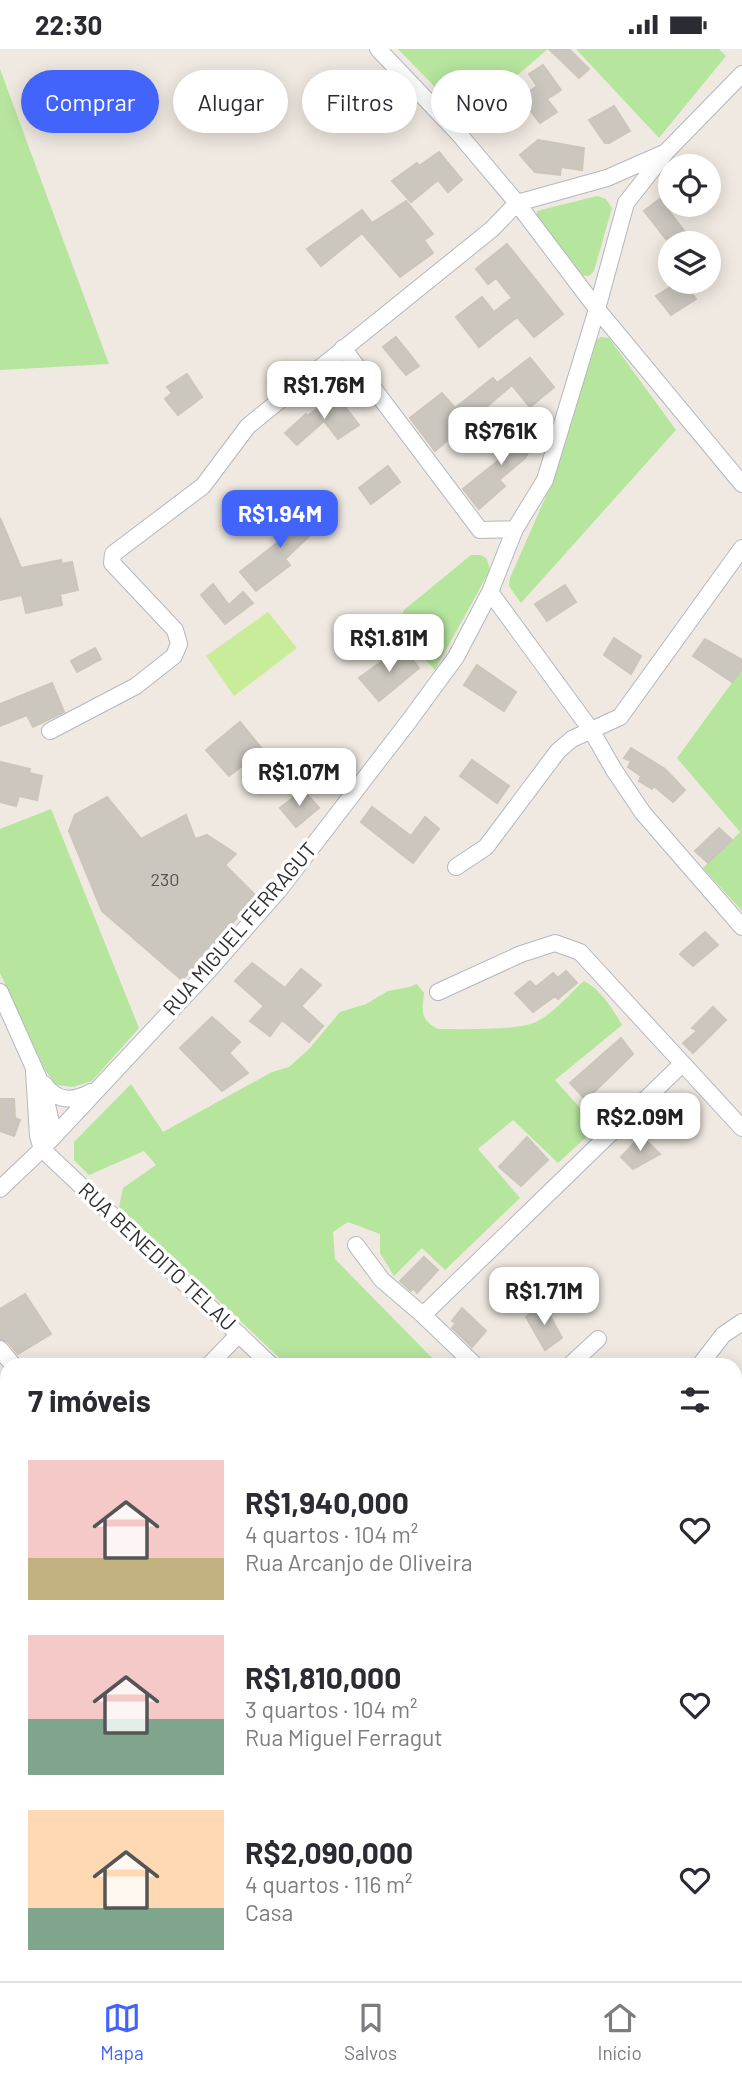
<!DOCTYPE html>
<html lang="pt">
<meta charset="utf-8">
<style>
body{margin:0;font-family:Barlow,sans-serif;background:#f2f2f3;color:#2b2b33;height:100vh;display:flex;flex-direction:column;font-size:26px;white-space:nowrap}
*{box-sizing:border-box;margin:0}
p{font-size:23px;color:#7c7c81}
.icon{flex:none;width:38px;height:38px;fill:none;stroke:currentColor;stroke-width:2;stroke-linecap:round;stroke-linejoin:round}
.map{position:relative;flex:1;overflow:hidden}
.details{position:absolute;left:0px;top:1309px;width:742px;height:623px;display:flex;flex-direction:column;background:#fff;border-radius:21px 21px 0 0;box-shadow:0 4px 18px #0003}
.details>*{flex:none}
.banner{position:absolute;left:21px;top:21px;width:700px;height:63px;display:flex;gap:14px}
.tools{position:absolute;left:658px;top:105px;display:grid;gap:14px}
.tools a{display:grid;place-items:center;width:63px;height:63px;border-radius:50%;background:#fff;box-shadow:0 4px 18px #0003;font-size:35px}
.price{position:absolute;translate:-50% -60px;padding:0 16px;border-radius:14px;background:#fff;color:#222;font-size:23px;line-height:46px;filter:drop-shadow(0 2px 4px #0008)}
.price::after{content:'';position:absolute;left:50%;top:42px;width:21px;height:16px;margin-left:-10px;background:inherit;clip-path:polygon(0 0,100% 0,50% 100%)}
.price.current{background:#4264fb;color:#fff}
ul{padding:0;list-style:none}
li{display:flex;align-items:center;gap:21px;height:175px;padding:0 28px}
li span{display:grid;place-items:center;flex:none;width:196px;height:140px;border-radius:0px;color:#555}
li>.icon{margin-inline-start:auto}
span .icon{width:84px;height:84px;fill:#fffc;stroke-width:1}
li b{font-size:30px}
h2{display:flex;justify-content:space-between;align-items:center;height:84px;padding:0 28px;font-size:30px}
.pill{padding:0 24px;border-radius:32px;background:#fff;box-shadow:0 4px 18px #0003;font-size:24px;line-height:63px}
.pill.current{background:#4264fb;color:#fff}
.status{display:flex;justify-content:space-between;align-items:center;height:49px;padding:0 35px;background:#fff;direction:ltr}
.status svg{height:19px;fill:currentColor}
.tabs{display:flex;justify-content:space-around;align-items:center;height:98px;border-top:2px solid #e1e1e2;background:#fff;font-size:19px;color:#7c7c81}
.tabs a{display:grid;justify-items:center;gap:4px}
.tabs .current{color:#4264fb}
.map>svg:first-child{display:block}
</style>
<div class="status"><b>22:30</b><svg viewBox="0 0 49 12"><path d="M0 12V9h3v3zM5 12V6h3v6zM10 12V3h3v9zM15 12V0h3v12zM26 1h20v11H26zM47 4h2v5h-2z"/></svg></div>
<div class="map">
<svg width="742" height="1932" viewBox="0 0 742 1932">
<rect width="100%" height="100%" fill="#efe9e1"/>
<path fill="#b6e59e" d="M 398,0 L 548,0 L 466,70 Z
M 576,0 L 719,0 L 726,7 L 659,89 Z
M 0,20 L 109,315 L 0,321 Z
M 597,147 L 606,150 L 612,159 L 594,222 L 589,227 L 578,226 L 536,171 L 537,162 Z
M 601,288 L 609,289 L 676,381 L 521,554 L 509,537 L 510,529 L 550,438 L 595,292 Z
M 471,506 L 481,506 L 487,510 L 490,521 L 435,621 L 398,581 L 404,561 Z
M 742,620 L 742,862 L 703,819 L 740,783 L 677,709 Z
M 51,760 L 139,979 L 92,1032 L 73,1038 L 56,1036 L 45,1021 L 0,924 L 0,780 Z
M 584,932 C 602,942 612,959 622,976 L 555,1031 L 597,1078 L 558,1114 L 513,1071 L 478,1100 L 520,1149 L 445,1221 L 422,1199 L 394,1227 L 380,1204 L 380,1185 L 348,1173 L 333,1183 L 335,1210 L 439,1316 L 287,1316 L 119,1158 L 123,1139 L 156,1116 L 144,1102 L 89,1126 L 74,1111 L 74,1093 L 131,1035 L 163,1083 L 272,1023 L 289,1018 L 309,1000 L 340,963 L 366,955 L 388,942 L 409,938 L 417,935 L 424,944 C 422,962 420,971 438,980 C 461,980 521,982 538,972 C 556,962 569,945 584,932 Z"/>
<path fill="#c9ec9a" d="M 268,563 L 297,599 L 234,647 L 206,607 Z"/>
<path fill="#cbc7bf" stroke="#cbc5ba" stroke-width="2" d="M 549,0 L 569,0 L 589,20 L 579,29 Z
M 543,16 L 561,41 L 547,50 L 557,63 L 540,74 L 521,49 L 537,37 L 529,25 Z
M 614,57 L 630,82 L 609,94 L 605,94 L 589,71 Z
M 538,91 L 584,99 L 582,121 L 561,118 L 560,126 L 535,123 L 520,106 Z
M 439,103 L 462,131 L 448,143 L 438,131 L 411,153 L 392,132 L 417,114 L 419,117 Z
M 660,150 L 685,183 L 669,194 L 644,162 Z
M 406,152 L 433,185 L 424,191 L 433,204 L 400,228 L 362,184 L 321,217 L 307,200 L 362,161 L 372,174 Z
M 507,195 L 563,265 L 534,288 L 517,268 L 479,298 L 456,268 L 482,248 L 494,263 L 512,249 L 496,229 L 488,235 L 476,220 Z
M 679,233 L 683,233 L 696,250 L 671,266 L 656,247 Z
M 396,288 L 419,317 L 406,326 L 383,298 Z
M 530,309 L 554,338 L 530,358 L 512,336 L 435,402 L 410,369 L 442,344 L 455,359 L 493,329 L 497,334 Z
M 187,325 L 202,348 L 178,366 L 165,350 L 172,344 L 167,338 Z
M 336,346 L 359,376 L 338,390 L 324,372 L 297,396 L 285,384 L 306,365 L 307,367 Z
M 526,375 L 537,387 L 525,409 L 499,431 L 505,437 L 479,460 L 463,440 L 504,407 L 497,398 Z
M 388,417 L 400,433 L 371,455 L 359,439 Z
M 297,454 L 318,479 L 285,510 L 290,516 L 256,542 L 240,523 L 282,490 L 280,488 L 294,478 L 284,465 Z
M 0,469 L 21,519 L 61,511 L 62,515 L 72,513 L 78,541 L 60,545 L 62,556 L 26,564 L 22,546 L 0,551 Z
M 213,535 L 229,556 L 243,543 L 253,554 L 225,575 L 201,546 Z
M 565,536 L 576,553 L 547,572 L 535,555 Z
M 614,589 L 641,607 L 631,625 L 604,606 Z
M 705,590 L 742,611 L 742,620 L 732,633 L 693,607 Z
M 402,598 L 419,619 L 379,652 L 359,629 Z
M 95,599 L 101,610 L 77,623 L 71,612 Z
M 477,616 L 516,643 L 504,662 L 464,636 Z
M 52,634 L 64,663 L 33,678 L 27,666 L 0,677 L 0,655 Z
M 240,673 L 263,701 L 229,727 L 206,701 Z
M 631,699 L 665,720 L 685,741 L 673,753 L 654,737 L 652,740 L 639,732 L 641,727 L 628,718 L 631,712 L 624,709 Z
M 340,700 L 349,711 L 316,737 L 306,724 Z
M 472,711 L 509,737 L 497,754 L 460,727 Z
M 0,713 L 30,720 L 29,724 L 42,727 L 37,751 L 19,747 L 16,757 L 0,753 Z
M 303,741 L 319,759 L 296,778 L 280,759 Z
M 107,748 L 141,790 L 186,766 L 195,790 L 207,786 L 236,805 L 225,816 L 256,847 L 182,931 L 102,862 L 69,782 L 75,766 Z
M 372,758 L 411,787 L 425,768 L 439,780 L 413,814 L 361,773 Z
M 719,779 L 732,791 L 708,814 L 695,802 Z
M 705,883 L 718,896 L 693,917 L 680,905 Z
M 252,914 L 285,939 L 301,920 L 321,936 L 301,957 L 323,977 L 309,993 L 282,971 L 270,987 L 250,972 L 264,957 L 235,932 Z
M 566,922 L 577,934 L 558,950 L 555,947 L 533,963 L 515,944 L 530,932 L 536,938 L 553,924 L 558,929 Z
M 713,958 L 726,971 L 693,1004 L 683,994 L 697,982 L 692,979 Z
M 212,968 L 240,993 L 229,1004 L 248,1024 L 222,1042 L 180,999 Z
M 621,989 L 633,1005 L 586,1051 L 570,1034 Z
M 0,1050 L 14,1050 L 15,1069 L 20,1071 L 14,1087 L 0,1082 Z
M 641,1087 L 660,1105 L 633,1120 L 621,1108 Z
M 527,1088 L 548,1111 L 521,1137 L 499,1118 Z
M 424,1208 L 438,1221 L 417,1244 L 413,1239 L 411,1242 L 400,1232 Z
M 25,1245 L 51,1285 L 18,1305 L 8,1293 L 0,1290 L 0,1260 Z
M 543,1254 L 562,1289 L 545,1301 L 526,1268 Z
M 462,1259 L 486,1282 L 472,1298 L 452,1279 L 456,1274 L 452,1272 Z"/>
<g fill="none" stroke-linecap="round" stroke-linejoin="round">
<defs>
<path id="minor" d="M 378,0 L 459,85 L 517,154 L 597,260 L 742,435
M 343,299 L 480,481 L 515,480
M 490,543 L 591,681 L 614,721 L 643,764 L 742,878
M 50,682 L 136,637 L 174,607 L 179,595 L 175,581 L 112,514 L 113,505 L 203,437 L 248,377 L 492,180 L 517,154 L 607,129 L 664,104
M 456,818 L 486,798 L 558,702 L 572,690 L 620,668 L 742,499
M 0,943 L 43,1039 L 54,1086
M 438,943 L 521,905 L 555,894 L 580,903 L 742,1079
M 34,1022 L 38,1087 L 42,1100 L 271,1316
M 44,1035 C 57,1053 72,1053 91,1043
M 0,1140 L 42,1100 L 210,920 L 279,841 L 409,672 L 456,608 L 490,543 L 515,480 L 545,431 L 597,260 L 626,154 L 666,103 L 742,25
M 356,1196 L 382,1231 L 423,1266 L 475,1316
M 423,1266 L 682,1015
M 0,1300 L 13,1316
M 209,1316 L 239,1285
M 570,1316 L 598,1290
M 700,1316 L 723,1286 L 742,1273
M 0,1489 L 7,1492
M 0,1722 L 7,1718
M 0,1863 L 7,1859
M 735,1885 L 742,1879
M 675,1932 L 684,1925"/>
</defs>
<use href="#minor" stroke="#b4b7c1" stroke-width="18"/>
<use href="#minor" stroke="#fff" stroke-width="16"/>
</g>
<g text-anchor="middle" stroke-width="7" stroke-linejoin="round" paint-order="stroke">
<g font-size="18" fill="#555452">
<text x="165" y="837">230</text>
</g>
<g font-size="21" fill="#2e2e2e" stroke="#fff">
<text transform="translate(240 880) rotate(-49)" y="7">RUA MIGUEL FERRAGUT</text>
<text transform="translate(157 1208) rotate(43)" y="7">RUA BENEDITO TELAU</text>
</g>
</g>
</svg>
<div class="tools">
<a><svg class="icon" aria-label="locate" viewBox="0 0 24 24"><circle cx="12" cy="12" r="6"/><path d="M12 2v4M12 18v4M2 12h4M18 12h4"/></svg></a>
<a><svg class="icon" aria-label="layers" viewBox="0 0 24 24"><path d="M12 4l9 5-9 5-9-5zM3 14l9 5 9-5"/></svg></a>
</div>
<b class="price" style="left:324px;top:372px">R$1.76M</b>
<b class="price" style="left:501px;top:418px">R$761K</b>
<b class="price current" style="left:280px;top:501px">R$1.94M</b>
<b class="price" style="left:389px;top:625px">R$1.81M</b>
<b class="price" style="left:299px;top:759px">R$1.07M</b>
<b class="price" style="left:640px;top:1104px">R$2.09M</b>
<b class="price" style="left:544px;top:1278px">R$1.71M</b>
<div class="banner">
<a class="pill current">Comprar</a>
<a class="pill">Alugar</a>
<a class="pill">Filtros</a>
<a class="pill">Novo</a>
</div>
<section class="details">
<h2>7 imóveis<svg class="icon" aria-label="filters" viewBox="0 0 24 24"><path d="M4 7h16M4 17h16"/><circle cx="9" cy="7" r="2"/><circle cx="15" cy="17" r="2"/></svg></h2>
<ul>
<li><span style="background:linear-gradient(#f6c9c9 70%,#c2b280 0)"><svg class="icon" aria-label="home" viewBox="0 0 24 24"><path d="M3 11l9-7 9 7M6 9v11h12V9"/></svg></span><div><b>R$1,940,000</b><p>4 quartos · 104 m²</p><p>Rua Arcanjo de Oliveira</p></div><svg class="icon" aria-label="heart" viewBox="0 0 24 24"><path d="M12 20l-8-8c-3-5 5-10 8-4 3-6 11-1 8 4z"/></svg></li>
<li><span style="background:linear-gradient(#f6c9c9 60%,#7fa58c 0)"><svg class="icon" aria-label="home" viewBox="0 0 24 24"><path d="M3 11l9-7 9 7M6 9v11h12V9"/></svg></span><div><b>R$1,810,000</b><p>3 quartos · 104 m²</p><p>Rua Miguel Ferragut</p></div><svg class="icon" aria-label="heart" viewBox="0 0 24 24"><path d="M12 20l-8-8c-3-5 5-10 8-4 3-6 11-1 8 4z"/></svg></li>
<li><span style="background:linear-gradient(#ffd9b3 70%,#7fa58c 0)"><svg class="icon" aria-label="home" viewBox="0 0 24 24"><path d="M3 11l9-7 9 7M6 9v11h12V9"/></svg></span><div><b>R$2,090,000</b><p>4 quartos · 116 m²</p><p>Casa</p></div><svg class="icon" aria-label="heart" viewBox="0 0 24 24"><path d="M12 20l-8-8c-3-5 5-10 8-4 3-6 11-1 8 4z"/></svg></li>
</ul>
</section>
</div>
<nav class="tabs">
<a class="current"><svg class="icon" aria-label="map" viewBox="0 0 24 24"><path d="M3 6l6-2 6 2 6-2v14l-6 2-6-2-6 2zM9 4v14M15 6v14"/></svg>Mapa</a>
<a><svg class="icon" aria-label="saved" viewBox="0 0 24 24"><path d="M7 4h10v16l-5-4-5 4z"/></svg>Salvos</a>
<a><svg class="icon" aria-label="home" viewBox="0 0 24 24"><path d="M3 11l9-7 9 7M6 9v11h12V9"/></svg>Início</a>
</nav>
